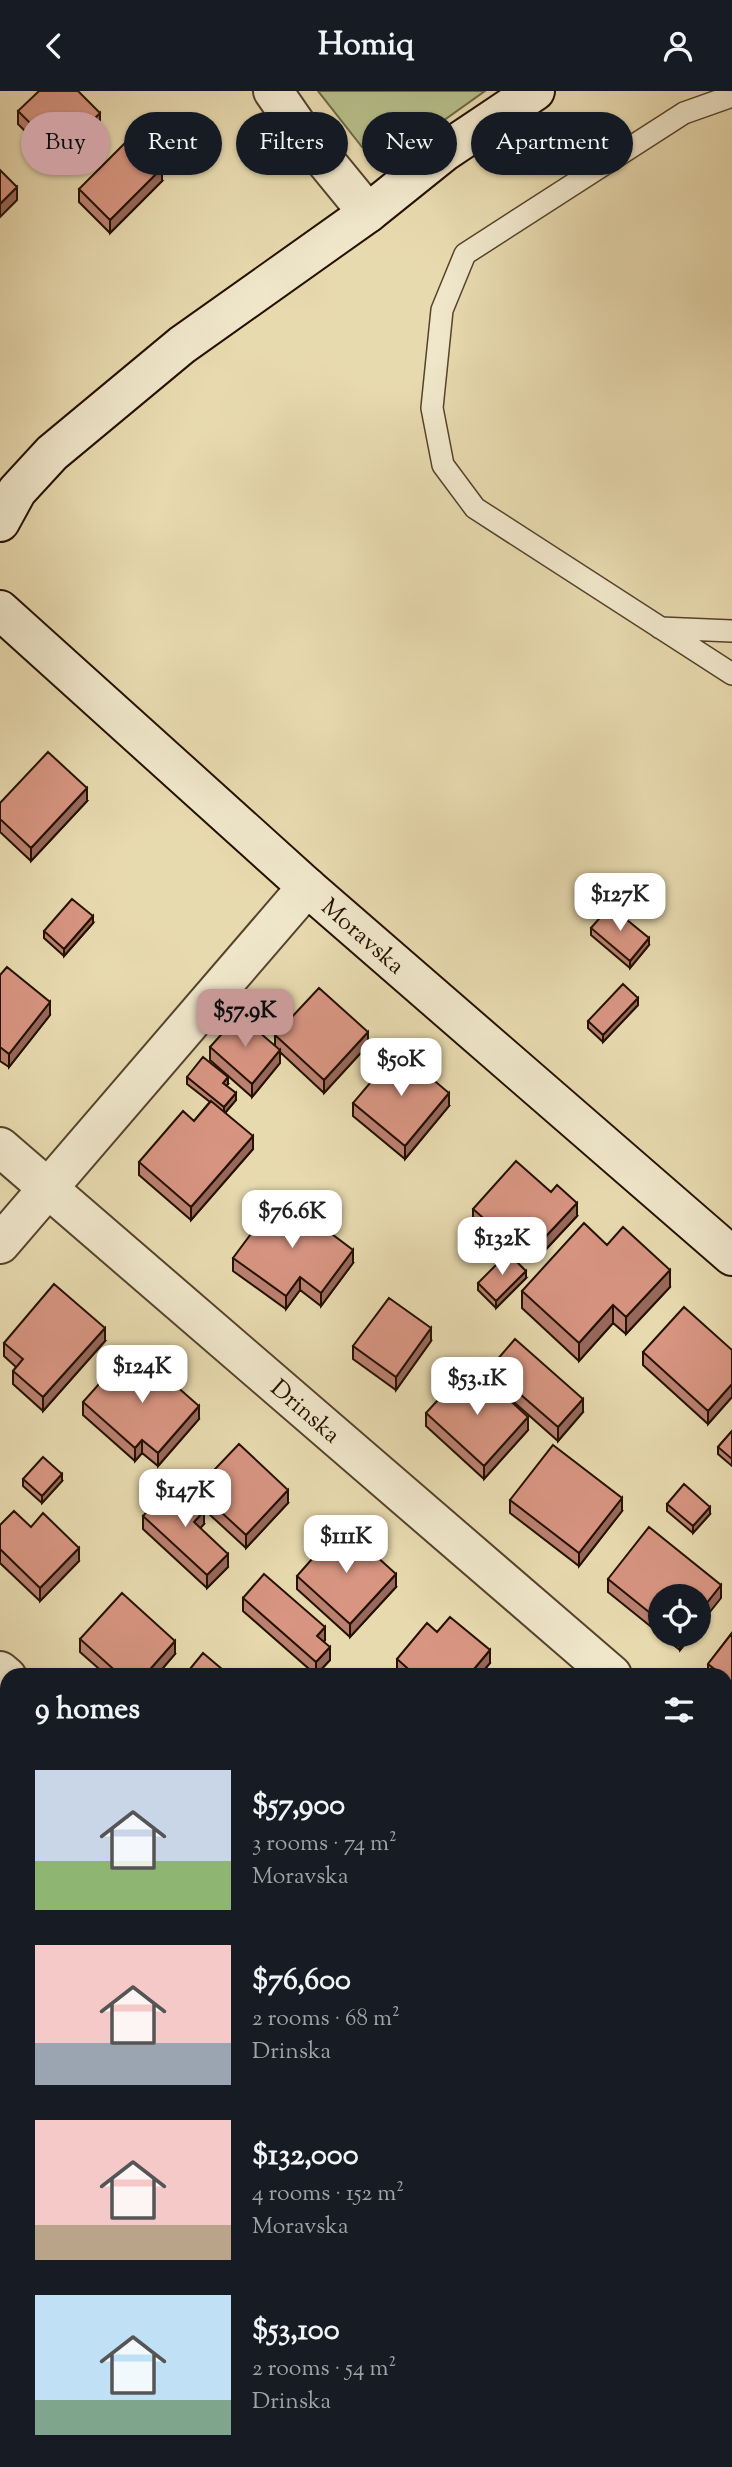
<!DOCTYPE html>
<meta charset="utf-8">
<style>
body{margin:0;font-family:"Sorts Mill Goudy",serif;background:#20242c;color:#f1f3f6;height:100vh;display:flex;flex-direction:column;font-size:26px;white-space:nowrap}
*{box-sizing:border-box;margin:0}
p{font-size:23px;color:#9ea1a6}
.icon{flex:none;width:38px;height:38px;fill:none;stroke:currentColor;stroke-width:2;stroke-linecap:round;stroke-linejoin:round}
.map{position:relative;flex:1;overflow:hidden}
.drawer{position:absolute;left:0px;top:1577px;width:733px;height:800px;display:flex;flex-direction:column;background:#171b24;border-radius:21px 21px 0 0;box-shadow:0 2px 5px #0004}
.drawer>*{flex:none}
.hud{position:absolute;left:21px;top:21px;width:691px;height:63px;display:flex;gap:14px}
.tools{position:absolute;left:648px;top:1493px;display:grid;gap:14px}
.tools a{display:grid;place-items:center;width:63px;height:63px;border-radius:50%;background:#171b24;box-shadow:0 2px 5px #0004;font-size:35px}
.price{position:absolute;translate:-50% -60px;padding:0 16px;border-radius:14px;background:#fff;color:#222;font-size:23px;line-height:46px;filter:drop-shadow(0 2px 4px #0008)}
.price::after{content:'';position:absolute;left:50%;top:42px;width:21px;height:16px;margin-left:-10px;background:inherit;clip-path:polygon(0 0,100% 0,50% 100%)}
.price.selected{background:#c59692;color:#111}
ul{padding:0;list-style:none}
li{display:flex;align-items:center;gap:21px;height:175px;padding:0 35px}
li span{display:grid;place-items:center;flex:none;width:196px;height:140px;border-radius:0px;color:#555}
li>.icon{margin-inline-start:auto}
span .icon{width:84px;height:84px;fill:#fffc;stroke-width:1}
li b{font-size:30px}
h2{display:flex;justify-content:space-between;align-items:center;height:84px;padding:0 35px;font-size:30px}
.chip{padding:0 24px;border-radius:32px;background:#171b24;box-shadow:0 2px 5px #0004;font-size:24px;line-height:63px}
.chip.selected{background:#c59692;color:#111}
header{display:flex;justify-content:space-between;align-items:center;height:91px;padding:0 35px;background:#171b24;font-size:32px;font-weight:700}
.map>svg:first-child{display:block}
</style>
<header><svg class="icon" aria-label="back" viewBox="0 0 24 24"><path d="M15 5l-7 7 7 7"/></svg>Homiq<svg class="icon" aria-label="person" viewBox="0 0 24 24"><circle cx="12" cy="8" r="4"/><path d="M4 21q1-7 8-7t8 7"/></svg></header>
<div class="map">
<svg width="732" height="2376" viewBox="0 0 732 2376">
<rect width="100%" height="100%" fill="#e8daaf"/>
<filter id="stains"><feTurbulence type="fractalNoise" baseFrequency=".00286" numOctaves="4"/><feColorMatrix values="0 0 0 0 .2 0 0 0 0 .09 0 0 0 0 .02 0 0 0 .5 -.17"/></filter>
<radialGradient id="worn" r=".72"><stop offset=".6" stop-color="#630" stop-opacity="0"/><stop offset="1" stop-color="#630" stop-opacity=".3"/></radialGradient>
<path fill="#b6bf8a" stroke="#6e6846" stroke-width="2" d="M 318,0 L 485,0 L 419,47 L 362,56 Z"/>
<g fill="none" stroke-linecap="round" stroke-linejoin="round">
<path stroke="#98b9b2" stroke-width="44" d="M 10,2370 L 18,2376"/>
<defs>
<path id="lane" d="M 732,5 L 684,22 L 465,163 L 442,219 L 432,317 L 443,374 L 475,417 L 732,583
M 660,537 L 732,540"/>
<g id="street">
<path d="M 273,0 L 300,39 L 368,122"/>
<path id="s1" d="M 0,1056 L 612,1584"/>
<path d="M 0,1153 L 307,796"/>
<path d="M 0,1580 L 7,1586"/>
<path d="M 726,1682 L 732,1687"/>
<path d="M 726,2010 L 732,2003"/>
<path d="M 0,2100 L 7,2106"/>
<path d="M 726,2207 L 732,2212"/>
<path d="M 311,2370 L 319,2376"/>
<path d="M 417,2376 L 422,2370"/>
</g>
<g id="secondary">
<path d="M 0,431 L 17,400 L 52,362 L 182,254 L 368,122 L 444,61 L 535,0"/>
<path id="s2" d="M 0,519 L 307,796 L 732,1165"/>
</g>
</defs>
<use href="#lane" stroke="#56432c" stroke-width="24"/>
<use href="#street" stroke="#56432c" stroke-width="42"/>
<use href="#secondary" stroke="#251101" stroke-width="42"/>
<use href="#lane" stroke="#f0e7cb" stroke-width="21"/>
<use href="#street" stroke="#f0e7cb" stroke-width="38"/>
<use href="#secondary" stroke="#f0e7cb" stroke-width="38"/>
</g>
<path fill="#ba8070" stroke="#251101" stroke-width="2" d="M 18,20 L 100,35 L 60,75 L 18,33 Z
M 162,90 L 110,142 L 79,111 L 79,98 Z
M 87,710 L 31,770 L 0,741 L 0,712 Z
M 93,832 L 64,865 L 44,847 L 44,840 Z
M 591,837 L 649,854 L 630,877 L 591,844 Z
M 0,884 L 50,924 L 9,976 L 0,970 Z
M 638,914 L 603,951 L 588,937 L 588,930 Z
M 275,944 L 368,954 L 324,1002 L 280,961 L 280,972 L 252,1006 L 210,969 L 210,956 L 275,955 Z
M 187,986 L 228,993 L 226,995 L 236,1009 L 225,1022 L 253,1058 L 191,1129 L 139,1084 L 139,1071 L 194,1030 L 210,1011 L 187,993 Z
M 353,1012 L 449,1015 L 405,1068 L 353,1025 Z
M 473,1118 L 577,1125 L 535,1170 L 525,1160 L 516,1169 L 473,1131 Z
M 607,1154 L 670,1196 L 626,1243 L 613,1232 L 579,1270 L 522,1217 L 522,1200 Z
M 233,1167 L 353,1172 L 321,1215 L 300,1199 L 286,1218 L 233,1180 Z
M 526,1187 L 496,1217 L 478,1199 L 478,1192 Z
M 105,1250 L 43,1320 L 13,1293 L 13,1280 L 16,1276 L 4,1265 L 4,1252 Z
M 431,1250 L 396,1299 L 353,1268 L 353,1255 Z
M 732,1259 L 732,1306 L 708,1333 L 643,1274 L 643,1261 Z
M 490,1277 L 583,1321 L 558,1350 L 490,1290 Z
M 125,1283 L 199,1328 L 158,1375 L 142,1362 L 135,1370 L 83,1324 L 83,1311 Z
M 468,1296 L 528,1339 L 484,1388 L 426,1335 L 426,1322 Z
M 732,1340 L 732,1375 L 718,1363 L 718,1356 Z
M 23,1388 L 62,1390 L 42,1412 L 23,1395 Z
M 196,1398 L 288,1412 L 246,1457 L 196,1411 Z
M 510,1409 L 622,1420 L 579,1475 L 510,1422 Z
M 667,1413 L 710,1423 L 693,1442 L 667,1420 Z
M 143,1425 L 204,1433 L 200,1437 L 228,1476 L 207,1497 L 143,1438 Z
M 0,1434 L 31,1436 L 79,1470 L 40,1510 L 0,1472 Z
M 297,1485 L 396,1496 L 350,1546 L 297,1498 Z
M 608,1488 L 721,1507 L 660,1505 L 660,1543 L 608,1501 Z
M 243,1507 L 325,1549 L 324,1551 L 330,1569 L 316,1584 L 243,1520 Z
M 437,1541 L 490,1572 L 480,1584 L 400,1584 L 397,1581 L 397,1568 Z
M 732,1542 L 732,1605 L 726,1600 L 726,1584 L 708,1584 L 708,1573 Z
M 661,1544 L 692,1544 L 680,1559 Z
M 80,1548 L 175,1563 L 157,1584 L 106,1584 L 80,1561 Z
M 726,1763 L 732,1768 L 732,1856 L 726,1851 Z
M 732,2292 L 732,2370 L 727,2376 L 711,2376 L 704,2370 L 726,2370 Z"/>
<path fill="#97685b" stroke="#251101" stroke-width="2" d="M 100,22 L 100,35 L 60,75 L 60,62 Z
M 162,77 L 162,90 L 110,142 L 110,129 Z
M 17,96 L 17,109 L 0,126 L 0,113 Z
M 87,697 L 87,710 L 31,770 L 31,757 Z
M 93,825 L 93,832 L 64,865 L 64,858 Z
M 649,847 L 649,854 L 630,877 L 630,870 Z
M 638,907 L 638,914 L 603,951 L 603,944 Z
M 50,911 L 50,924 L 9,976 L 9,963 Z
M 368,941 L 368,954 L 324,1002 L 324,989 Z
M 280,959 L 280,972 L 252,1006 L 252,993 Z
M 228,986 L 228,993 L 223,999 L 223,992 Z
M 236,1002 L 236,1009 L 224,1023 L 224,1016 Z
M 449,1002 L 449,1015 L 405,1068 L 405,1055 Z
M 253,1045 L 253,1058 L 191,1129 L 191,1116 Z
M 577,1112 L 577,1125 L 535,1170 L 535,1157 Z
M 525,1147 L 525,1160 L 516,1169 L 516,1156 Z
M 353,1159 L 353,1172 L 321,1215 L 321,1202 Z
M 670,1179 L 670,1196 L 626,1243 L 626,1226 Z
M 526,1180 L 526,1187 L 496,1217 L 496,1210 Z
M 300,1186 L 300,1199 L 286,1218 L 286,1205 Z
M 613,1214 L 613,1232 L 579,1270 L 579,1252 Z
M 105,1237 L 105,1250 L 43,1320 L 43,1306 Z
M 431,1237 L 431,1250 L 396,1299 L 396,1286 Z
M 732,1293 L 732,1306 L 708,1333 L 708,1320 Z
M 583,1308 L 583,1321 L 558,1350 L 558,1336 Z
M 199,1315 L 199,1328 L 158,1375 L 158,1362 Z
M 528,1326 L 528,1339 L 484,1388 L 484,1375 Z
M 142,1349 L 142,1362 L 135,1370 L 135,1357 Z
M 62,1383 L 62,1390 L 42,1412 L 42,1405 Z
M 288,1399 L 288,1412 L 246,1457 L 246,1444 Z
M 622,1407 L 622,1420 L 579,1475 L 579,1462 Z
M 710,1416 L 710,1423 L 693,1442 L 693,1435 Z
M 204,1420 L 204,1433 L 194,1444 L 194,1431 Z
M 79,1457 L 79,1470 L 40,1510 L 40,1497 Z
M 228,1463 L 228,1476 L 207,1497 L 207,1484 Z
M 396,1483 L 396,1496 L 350,1546 L 350,1533 Z
M 721,1494 L 721,1507 L 698,1536 L 698,1523 Z
M 325,1536 L 325,1549 L 317,1558 L 317,1545 Z
M 682,1544 L 692,1544 L 680,1559 L 680,1546 Z
M 175,1550 L 175,1563 L 157,1584 L 145,1584 Z
M 330,1556 L 330,1569 L 316,1584 L 316,1571 Z
M 490,1559 L 490,1572 L 480,1584 L 469,1584 Z
M 7,1912 L 7,1925 L 0,1932 L 0,1919 Z
M 7,1963 L 7,1976 L 0,1983 L 0,1970 Z
M 732,2357 L 732,2370 L 727,2376 L 720,2376 L 720,2371 L 721,2370 L 726,2370 L 726,2363 Z"/>
<path fill="#d89582" stroke="#251101" stroke-width="2" d="M 39,0 L 78,0 L 100,22 L 60,62 L 18,20 Z
M 131,46 L 162,77 L 110,129 L 79,98 Z
M 0,79 L 17,96 L 0,113 Z
M 48,661 L 87,697 L 31,757 L 0,728 L 0,712 Z
M 72,808 L 93,825 L 64,858 L 44,840 Z
M 610,815 L 649,847 L 630,870 L 591,837 Z
M 7,876 L 50,911 L 9,963 L 0,956 L 0,884 Z
M 623,893 L 638,907 L 603,944 L 588,930 Z
M 319,897 L 368,941 L 324,989 L 275,944 Z
M 239,924 L 280,959 L 252,993 L 210,956 Z
M 398,959 L 449,1002 L 405,1055 L 353,1012 Z
M 203,966 L 228,986 L 223,992 L 236,1002 L 224,1016 L 187,986 Z
M 211,1010 L 253,1045 L 191,1116 L 139,1071 L 183,1020 L 194,1030 Z
M 516,1070 L 551,1101 L 557,1094 L 577,1112 L 535,1157 L 525,1147 L 516,1156 L 473,1118 Z
M 280,1104 L 353,1159 L 321,1202 L 300,1186 L 286,1205 L 233,1167 Z
M 584,1132 L 607,1154 L 623,1136 L 670,1179 L 626,1226 L 613,1214 L 579,1252 L 522,1200 Z
M 508,1162 L 526,1180 L 496,1210 L 478,1192 Z
M 54,1193 L 105,1237 L 43,1306 L 13,1280 L 23,1268 L 4,1252 Z
M 389,1207 L 431,1237 L 396,1286 L 353,1255 Z
M 684,1216 L 732,1259 L 732,1293 L 708,1320 L 643,1261 Z
M 515,1248 L 583,1308 L 558,1336 L 490,1277 Z
M 141,1264 L 199,1315 L 158,1362 L 142,1349 L 135,1357 L 83,1311 L 115,1275 L 125,1283 Z
M 480,1282 L 528,1326 L 484,1375 L 426,1322 L 458,1287 L 468,1296 Z
M 732,1340 L 732,1368 L 718,1356 Z
M 239,1353 L 288,1399 L 246,1444 L 196,1398 Z
M 553,1354 L 622,1407 L 579,1462 L 510,1409 Z
M 43,1366 L 62,1383 L 42,1405 L 23,1388 Z
M 174,1392 L 204,1420 L 194,1431 L 228,1463 L 207,1484 L 143,1425 Z
M 684,1393 L 710,1416 L 693,1435 L 667,1413 Z
M 14,1420 L 31,1436 L 43,1422 L 79,1457 L 40,1497 L 0,1458 L 0,1434 Z
M 342,1434 L 396,1483 L 350,1533 L 297,1485 Z
M 649,1436 L 721,1494 L 698,1523 L 698,1505 L 660,1505 L 660,1530 L 608,1488 Z
M 264,1483 L 325,1536 L 317,1545 L 330,1556 L 316,1571 L 243,1507 Z
M 122,1502 L 175,1550 L 145,1584 L 120,1584 L 80,1548 Z
M 450,1526 L 490,1559 L 469,1584 L 415,1584 L 397,1568 L 427,1532 L 437,1541 Z
M 732,1542 L 732,1592 L 726,1587 L 726,1584 L 722,1584 L 708,1573 Z
M 203,1562 L 229,1584 L 185,1584 Z
M 726,1763 L 732,1768 L 732,1843 L 726,1838 Z
M 0,1885 L 7,1891 L 7,1912 L 0,1919 Z
M 7,1921 L 7,1963 L 0,1970 L 0,1929 Z
M 726,2287 L 732,2292 L 732,2357 L 726,2363 Z
M 460,2370 L 576,2370 L 583,2376 L 453,2376 Z"/>
<g text-anchor="middle" stroke-width="5" stroke-linejoin="round" paint-order="stroke">
<g font-size="24" fill="#251101" stroke="#f0e7cb">
<text dy="8" stroke="none"><textPath href="#s2" startOffset="488">Moravska</textPath></text>
<text dy="8" stroke="none"><textPath href="#s1" startOffset="404">Drinska</textPath></text>
</g>
</g>
<rect width="100%" height="100%" filter="url(#stains)"/>
<rect width="100%" height="100%" fill="url(#worn)"/>
</svg>
<div class="tools">
<a><svg class="icon" aria-label="locate" viewBox="0 0 24 24"><circle cx="12" cy="12" r="6"/><path d="M12 2v4M12 18v4M2 12h4M18 12h4"/></svg></a>
</div>
<b class="price" style="left:620px;top:842px">$127K</b>
<b class="price selected" style="left:245px;top:958px">$57.9K</b>
<b class="price" style="left:401px;top:1007px">$50K</b>
<b class="price" style="left:292px;top:1159px">$76.6K</b>
<b class="price" style="left:502px;top:1186px">$132K</b>
<b class="price" style="left:142px;top:1314px">$124K</b>
<b class="price" style="left:477px;top:1326px">$53.1K</b>
<b class="price" style="left:185px;top:1438px">$147K</b>
<b class="price" style="left:346px;top:1484px">$111K</b>
<div class="hud">
<a class="chip selected">Buy</a>
<a class="chip">Rent</a>
<a class="chip">Filters</a>
<a class="chip">New</a>
<a class="chip">Apartment</a>
</div>
<section class="drawer">
<h2>9 homes<svg class="icon" aria-label="filters" viewBox="0 0 24 24"><path d="M4 7h16M4 17h16"/><circle cx="9" cy="7" r="2"/><circle cx="15" cy="17" r="2"/></svg></h2>
<ul>
<li><span style="background:linear-gradient(#c9d6e8 65%,#8fb573 0)"><svg class="icon" aria-label="home" viewBox="0 0 24 24"><path d="M3 11l9-7 9 7M6 9v11h12V9"/></svg></span><div><b>$57,900</b><p>3 rooms · 74 m²</p><p>Moravska</p></div></li>
<li><span style="background:linear-gradient(#f6c9c9 70%,#9aa5b1 0)"><svg class="icon" aria-label="home" viewBox="0 0 24 24"><path d="M3 11l9-7 9 7M6 9v11h12V9"/></svg></span><div><b>$76,600</b><p>2 rooms · 68 m²</p><p>Drinska</p></div></li>
<li><span style="background:linear-gradient(#f6c9c9 75%,#b9a48a 0)"><svg class="icon" aria-label="home" viewBox="0 0 24 24"><path d="M3 11l9-7 9 7M6 9v11h12V9"/></svg></span><div><b>$132,000</b><p>4 rooms · 152 m²</p><p>Moravska</p></div></li>
<li><span style="background:linear-gradient(#bfe0f5 75%,#7fa58c 0)"><svg class="icon" aria-label="home" viewBox="0 0 24 24"><path d="M3 11l9-7 9 7M6 9v11h12V9"/></svg></span><div><b>$53,100</b><p>2 rooms · 54 m²</p><p>Drinska</p></div></li>
</ul>
</section>
</div>
